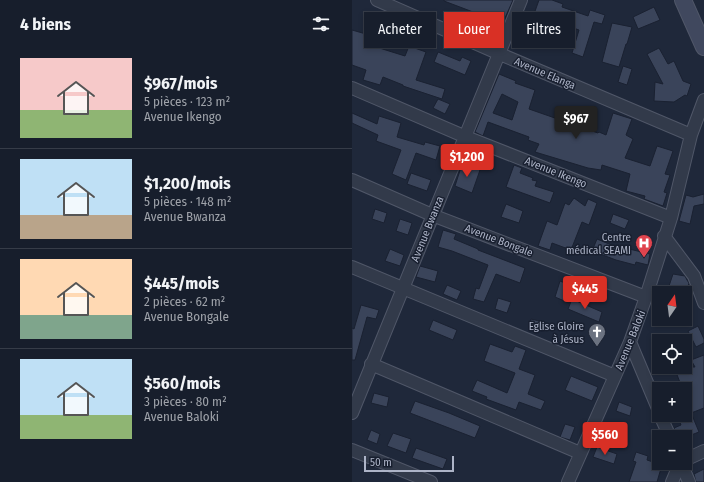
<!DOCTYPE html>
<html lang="fr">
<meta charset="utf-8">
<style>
body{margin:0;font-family:"Fira Sans Condensed",sans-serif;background:#202734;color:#f1f3f6;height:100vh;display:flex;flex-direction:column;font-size:15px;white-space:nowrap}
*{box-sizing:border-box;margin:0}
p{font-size:13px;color:#9ea2a9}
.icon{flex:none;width:22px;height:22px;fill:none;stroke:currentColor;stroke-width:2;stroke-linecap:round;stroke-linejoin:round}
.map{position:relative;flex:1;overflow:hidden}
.panel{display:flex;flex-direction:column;background:#171e2c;width:352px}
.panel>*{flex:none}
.top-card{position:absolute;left:12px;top:12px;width:280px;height:36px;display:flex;gap:8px}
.needle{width:26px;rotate:14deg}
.buttons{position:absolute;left:300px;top:286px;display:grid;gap:8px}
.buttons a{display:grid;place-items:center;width:40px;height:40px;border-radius:0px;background:#171e2c;box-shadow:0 2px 6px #0003,0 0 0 1px #363c48;font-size:20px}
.scale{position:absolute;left:12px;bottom:10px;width:90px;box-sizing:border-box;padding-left:4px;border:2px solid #adb4c7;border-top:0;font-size:11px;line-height:14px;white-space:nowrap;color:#adb4c7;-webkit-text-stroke:3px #181f2f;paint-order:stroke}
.price{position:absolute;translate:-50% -34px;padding:0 9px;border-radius:4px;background:#d93025;color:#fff;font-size:13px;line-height:26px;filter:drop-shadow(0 1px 2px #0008)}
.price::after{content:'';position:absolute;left:50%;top:24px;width:12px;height:9px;margin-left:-6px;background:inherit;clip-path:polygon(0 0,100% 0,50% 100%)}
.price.current{background:#222;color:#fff}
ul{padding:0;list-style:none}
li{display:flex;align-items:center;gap:12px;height:100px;padding:0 20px}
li+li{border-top:1px solid #363c48}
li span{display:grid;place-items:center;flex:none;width:112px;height:80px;border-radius:0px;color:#555}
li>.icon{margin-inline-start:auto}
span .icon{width:48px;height:48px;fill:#fffc;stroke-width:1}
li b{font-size:17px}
h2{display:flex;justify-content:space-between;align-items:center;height:48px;padding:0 20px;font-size:17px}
.tag{padding:0 14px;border-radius:0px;background:#171e2c;box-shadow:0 2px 6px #0003,0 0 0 1px #363c48;font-size:14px;line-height:36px}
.tag.current{background:#d93025;color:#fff}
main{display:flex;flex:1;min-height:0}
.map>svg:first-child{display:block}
</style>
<main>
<section class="panel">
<h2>4 biens<svg class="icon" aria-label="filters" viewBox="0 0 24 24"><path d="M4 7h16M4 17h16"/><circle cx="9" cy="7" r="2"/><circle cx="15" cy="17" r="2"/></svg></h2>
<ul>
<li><span style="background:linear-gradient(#f6c9c9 65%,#8fb573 0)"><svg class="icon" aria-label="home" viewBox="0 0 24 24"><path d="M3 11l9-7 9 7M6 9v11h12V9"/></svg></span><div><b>$967/mois</b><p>5 pièces · 123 m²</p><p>Avenue Ikengo</p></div></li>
<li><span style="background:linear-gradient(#bfe0f5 70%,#b9a48a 0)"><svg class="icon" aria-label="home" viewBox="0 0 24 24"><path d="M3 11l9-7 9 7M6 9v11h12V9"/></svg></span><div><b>$1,200/mois</b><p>5 pièces · 148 m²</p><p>Avenue Bwanza</p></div></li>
<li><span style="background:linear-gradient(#ffd9b3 70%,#7fa58c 0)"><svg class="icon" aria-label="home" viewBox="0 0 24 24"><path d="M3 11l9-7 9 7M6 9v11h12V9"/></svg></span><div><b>$445/mois</b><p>2 pièces · 62 m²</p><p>Avenue Bongale</p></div></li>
<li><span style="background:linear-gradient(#bfe0f5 70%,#8fb573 0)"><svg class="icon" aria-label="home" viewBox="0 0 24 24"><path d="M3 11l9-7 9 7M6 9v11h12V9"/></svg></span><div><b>$560/mois</b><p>3 pièces · 80 m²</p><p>Avenue Baloki</p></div></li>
</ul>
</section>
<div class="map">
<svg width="352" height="482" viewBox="0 0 352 482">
<rect width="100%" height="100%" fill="#1f283a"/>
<path fill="#3a445a" stroke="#1a2131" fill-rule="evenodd" d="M 92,0 L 161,0 L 145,36 L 124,27 L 129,15 L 92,1 Z
M 187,0 L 200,0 L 211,4 L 210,7 L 236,16 L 238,10 L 253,15 L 250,24 L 242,22 L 231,57 L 220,53 L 227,30 L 182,14 Z
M 302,7 L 308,20 L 286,29 L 281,17 Z
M 20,15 L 29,18 L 21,46 L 53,56 L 57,46 L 74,52 L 64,80 L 93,89 L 90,99 L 51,86 L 51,85 L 31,77 L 28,85 L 11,80 L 14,70 L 0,65 L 0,30 L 14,34 Z
M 260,23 L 280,27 L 275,44 L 274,44 L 267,67 L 250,62 Z
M 307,48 L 316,64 L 322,61 L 331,81 L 339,84 L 335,96 L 333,95 L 322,102 L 302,101 L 303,82 L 311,84 L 295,54 Z
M 86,52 L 108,61 L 110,57 L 119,61 L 113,75 L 82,62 Z
M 271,66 L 280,69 L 275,85 L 266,82 Z
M 147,74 L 164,81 L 163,83 L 183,90 L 177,109 L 246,133 L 247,132 L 254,135 L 261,113 L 280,119 L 274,135 L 281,139 L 273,158 L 298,166 L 305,146 L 321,151 L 313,174 L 318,175 L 312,192 L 315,193 L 311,206 L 292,199 L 293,196 L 274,191 L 278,174 L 250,165 L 249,170 L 236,168 L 183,152 L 187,144 L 176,140 L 177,137 L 136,122 L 131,136 L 123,132 ZM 150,94 L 166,102 L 160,120 L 141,113 Z
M 86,99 L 98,104 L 93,114 L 81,108 Z
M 0,113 L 25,124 L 27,116 L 49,123 L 45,137 L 72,145 L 73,142 L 88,146 L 84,160 L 64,153 L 54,180 L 40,174 L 49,150 L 24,141 L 26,135 L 0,123 Z
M 110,164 L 128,170 L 120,193 L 103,186 Z
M 162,165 L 170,168 L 168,173 L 181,178 L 180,180 L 185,181 L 183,186 L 202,192 L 198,203 L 154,187 Z
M 59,173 L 79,180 L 75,191 L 55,184 Z
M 352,194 L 352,204 L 342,206 L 338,224 L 327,221 L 334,195 L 341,197 Z
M 222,198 L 233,206 L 236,199 L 245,203 L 237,225 L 230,222 L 219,250 L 200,243 L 198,250 L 186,246 L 195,221 L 205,225 L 213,203 L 217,205 Z
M 154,204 L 171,211 L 167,223 L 149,217 Z
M 23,209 L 35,213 L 32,223 L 20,219 Z
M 261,214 L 277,220 L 273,229 L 258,223 Z
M 48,219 L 60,223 L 56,235 L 44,231 Z
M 91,230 L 104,234 L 102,239 L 126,249 L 126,250 L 173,268 L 168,283 L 144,274 L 132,302 L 121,299 L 124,288 L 127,289 L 136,265 L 100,251 L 86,247 Z
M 245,239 L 272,250 L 273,248 L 298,254 L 296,265 L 284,262 L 283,265 L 264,260 L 240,251 Z
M 38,249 L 52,255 L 48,266 L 33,261 Z
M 68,266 L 86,271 L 83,282 L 64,277 Z
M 321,274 L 333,276 L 335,280 L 337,283 L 334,294 L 316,289 Z
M 208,281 L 218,285 L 217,287 L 222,288 L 217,303 L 203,297 Z
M 95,285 L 109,291 L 105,300 L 91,294 Z
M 146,298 L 159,302 L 155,313 L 143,309 Z
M 220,299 L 250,312 L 247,322 L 216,309 Z
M 9,305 L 27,310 L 24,319 L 15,317 L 3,360 L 0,360 L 0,328 L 2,329 Z
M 179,319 L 191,322 L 188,331 L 177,328 Z
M 81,320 L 105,330 L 101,340 L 77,330 Z
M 346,326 L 352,339 L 352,343 L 344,347 L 336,331 Z
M 138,344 L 160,352 L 163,346 L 174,350 L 167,369 L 183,375 L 176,394 L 193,401 L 189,410 L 167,402 L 164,410 L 134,399 L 135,397 L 120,391 L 125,380 L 155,393 L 163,373 L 132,361 Z
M 352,355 L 352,408 L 334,415 L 340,415 L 347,432 L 334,437 L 325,437 L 322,428 L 329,425 L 325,415 L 333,415 L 333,383 L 329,385 L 322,367 L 343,367 L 339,360 Z
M 219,376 L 246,387 L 240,401 L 213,390 Z
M 22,393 L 37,397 L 35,407 L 19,403 Z
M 63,401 L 97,413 L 128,426 L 123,438 L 58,413 Z
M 267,402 L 280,407 L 278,416 L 264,411 Z
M 213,424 L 223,427 L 218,440 L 208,437 Z
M 19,430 L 28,434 L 25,444 L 15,440 Z
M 41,433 L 59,439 L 54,453 L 35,446 Z
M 245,447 L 265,454 L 262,464 L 241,457 Z
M 64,448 L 95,459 L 91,469 L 60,458 Z
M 284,452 L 296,456 L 295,460 L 310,465 L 305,482 L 277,482 L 284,462 L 281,461 Z
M 352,469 L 352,482 L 344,482 L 342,474 Z"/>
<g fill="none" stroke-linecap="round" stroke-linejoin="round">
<defs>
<path id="street" d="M 25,0 L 148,54 L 339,135
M 0,88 L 114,137 L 319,218
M 0,180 L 80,215 L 294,297
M 312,236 L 342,276 L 352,303
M 0,267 L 263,376
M 278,342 L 307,411
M 19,364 L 228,453
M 0,413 L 169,0
M 308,415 L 318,437
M 0,450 L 79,482
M 333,460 L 352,451
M 329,463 L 337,482
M 216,482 L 278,342 L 294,297 L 319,218 L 339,135 L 352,100
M 320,482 L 328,463"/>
<path id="secondary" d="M 331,0 L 352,47"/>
</defs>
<use href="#street" stroke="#505768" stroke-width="14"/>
<use href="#secondary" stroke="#505768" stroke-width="18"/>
<use href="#street" stroke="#323a4a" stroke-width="12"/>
<use href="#secondary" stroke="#40485e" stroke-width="16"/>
</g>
<defs>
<symbol id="hospital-pin" viewBox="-11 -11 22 30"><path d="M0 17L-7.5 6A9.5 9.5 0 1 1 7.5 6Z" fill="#e0444e" stroke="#181f2f"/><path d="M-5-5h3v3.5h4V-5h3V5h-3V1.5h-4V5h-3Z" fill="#fff"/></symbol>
<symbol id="church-pin" viewBox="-11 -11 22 30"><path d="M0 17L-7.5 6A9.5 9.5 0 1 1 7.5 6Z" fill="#6b7280" stroke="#181f2f"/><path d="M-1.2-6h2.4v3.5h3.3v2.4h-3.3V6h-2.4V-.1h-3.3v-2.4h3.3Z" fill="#fff"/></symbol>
</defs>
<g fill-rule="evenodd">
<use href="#hospital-pin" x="282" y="233" width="20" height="27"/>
<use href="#church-pin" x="235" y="322" width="20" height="27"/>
</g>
<g text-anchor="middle" stroke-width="3" stroke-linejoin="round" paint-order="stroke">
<g font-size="11" fill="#adb4c7" stroke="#181f2f">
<text transform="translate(193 73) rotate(23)" y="4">Avenue Elanga</text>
<text transform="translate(204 172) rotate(22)" y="4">Avenue Ikengo</text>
<text transform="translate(75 229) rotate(-68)" y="4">Avenue Bwanza</text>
<text transform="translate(147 240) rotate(21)" y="4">Avenue Bongale</text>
<text transform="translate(278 340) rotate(-68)" y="4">Avenue Baloki</text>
</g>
<g font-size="11" fill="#adb4c7" stroke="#181f2f" text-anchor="end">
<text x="279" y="241">Centre<tspan x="279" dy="13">médical SEAMI</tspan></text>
<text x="232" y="330">Eglise Gloire<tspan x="232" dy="13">à Jésus</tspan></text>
</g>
</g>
</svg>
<div class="buttons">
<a><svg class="needle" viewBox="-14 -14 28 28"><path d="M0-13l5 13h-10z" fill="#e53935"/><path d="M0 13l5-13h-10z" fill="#9ea2a9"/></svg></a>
<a><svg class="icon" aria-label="locate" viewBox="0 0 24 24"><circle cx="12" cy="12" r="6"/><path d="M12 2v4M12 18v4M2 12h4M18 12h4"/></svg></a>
<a>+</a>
<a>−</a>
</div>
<div class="scale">50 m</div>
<b class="price current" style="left:224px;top:140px">$967</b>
<b class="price" style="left:115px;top:178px">$1,200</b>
<b class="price" style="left:233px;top:310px">$445</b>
<b class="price" style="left:253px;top:456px">$560</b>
<div class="top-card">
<a class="tag">Acheter</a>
<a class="tag current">Louer</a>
<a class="tag">Filtres</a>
</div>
</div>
</main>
